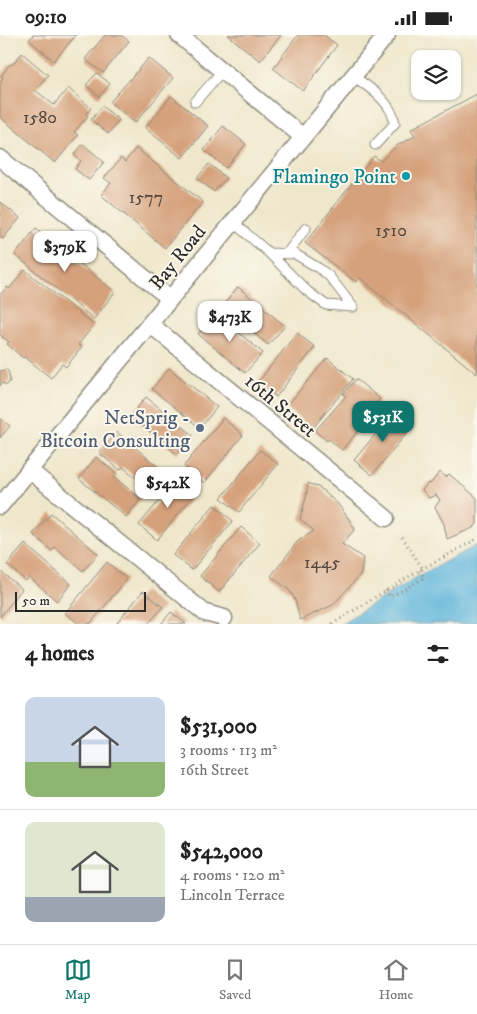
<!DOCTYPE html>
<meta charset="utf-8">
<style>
body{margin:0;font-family:"IM FELL DW Pica",serif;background:#f2f2f2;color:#222;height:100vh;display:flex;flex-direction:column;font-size:19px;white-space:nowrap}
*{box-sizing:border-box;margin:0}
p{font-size:16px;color:#767676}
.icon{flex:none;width:28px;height:28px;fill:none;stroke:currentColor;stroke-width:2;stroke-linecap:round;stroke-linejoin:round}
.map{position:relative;height:589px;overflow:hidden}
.drawer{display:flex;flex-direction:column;background:#fff;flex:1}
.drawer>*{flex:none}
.tools{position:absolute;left:411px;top:15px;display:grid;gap:10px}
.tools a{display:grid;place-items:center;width:50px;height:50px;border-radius:10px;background:#fff;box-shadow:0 1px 4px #0004;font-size:25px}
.scale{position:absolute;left:15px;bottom:12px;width:131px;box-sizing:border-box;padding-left:5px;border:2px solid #2b2b2b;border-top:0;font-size:14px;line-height:18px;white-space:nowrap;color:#2b2b2b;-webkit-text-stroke:4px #fbf7ec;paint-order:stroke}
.price{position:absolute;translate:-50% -42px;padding:0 11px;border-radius:10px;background:#fff;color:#222;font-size:16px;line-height:32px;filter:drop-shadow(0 1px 2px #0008)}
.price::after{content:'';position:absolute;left:50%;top:30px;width:15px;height:11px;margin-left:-8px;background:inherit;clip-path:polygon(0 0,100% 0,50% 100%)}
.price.selected{background:#0f766e;color:#fff}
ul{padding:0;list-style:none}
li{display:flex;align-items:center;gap:15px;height:125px;padding:0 25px}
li+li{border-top:1px solid #e0e0e0}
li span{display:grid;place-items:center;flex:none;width:140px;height:100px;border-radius:10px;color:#555}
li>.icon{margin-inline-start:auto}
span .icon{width:60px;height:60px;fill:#fffc;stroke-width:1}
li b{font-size:21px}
h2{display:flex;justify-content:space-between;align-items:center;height:60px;padding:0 25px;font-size:21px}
.status{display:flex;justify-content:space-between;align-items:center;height:35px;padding:0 25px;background:#fff;direction:ltr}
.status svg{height:14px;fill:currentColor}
.menu{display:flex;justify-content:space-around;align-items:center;height:70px;border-top:1px solid #e0e0e0;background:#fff;font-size:14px;color:#767676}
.menu a{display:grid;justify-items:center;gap:2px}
.menu .selected{color:#0f766e}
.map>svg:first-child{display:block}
</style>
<div class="status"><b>09:10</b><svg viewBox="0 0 49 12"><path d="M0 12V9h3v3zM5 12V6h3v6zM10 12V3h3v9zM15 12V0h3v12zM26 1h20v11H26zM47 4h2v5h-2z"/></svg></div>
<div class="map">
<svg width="477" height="589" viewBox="0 0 477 589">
<rect width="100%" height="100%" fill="#fbf7ec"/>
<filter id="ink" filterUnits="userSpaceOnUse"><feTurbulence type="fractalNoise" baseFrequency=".02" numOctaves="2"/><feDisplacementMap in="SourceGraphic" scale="10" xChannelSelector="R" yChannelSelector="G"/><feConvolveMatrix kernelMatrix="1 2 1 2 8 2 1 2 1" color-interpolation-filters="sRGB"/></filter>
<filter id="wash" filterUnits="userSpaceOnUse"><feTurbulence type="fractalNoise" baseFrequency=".0096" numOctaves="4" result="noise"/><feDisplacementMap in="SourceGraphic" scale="20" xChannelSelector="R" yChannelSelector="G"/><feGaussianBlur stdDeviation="1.12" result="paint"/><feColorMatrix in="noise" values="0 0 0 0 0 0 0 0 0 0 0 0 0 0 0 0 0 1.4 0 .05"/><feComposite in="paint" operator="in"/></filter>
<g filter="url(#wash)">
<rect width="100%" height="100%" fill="#efe7cb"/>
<path fill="#5eb5db" stroke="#447083" d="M 477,510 L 477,589 L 340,589 L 420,540 Z"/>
<g id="blocks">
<path fill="#d5a17b" d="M 33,0 L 76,0 L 54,26 L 29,5 Z
M 105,0 L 121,0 L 129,6 L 103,38 L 85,24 Z
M 228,0 L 281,0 L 260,26 Z
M 298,0 L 324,0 L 337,10 L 303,56 L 273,33 Z
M 22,18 L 48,40 L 35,55 L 54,70 L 68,53 L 91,73 L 86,79 L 88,81 L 74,97 L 78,100 L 55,128 L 0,82 L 0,47 L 3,43 L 1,41 L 9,30 L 13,29 Z
M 149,23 L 173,43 L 135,88 L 110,67 Z
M 97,38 L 110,49 L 99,62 L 86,50 Z
M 477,59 L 477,339 L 360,243 L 356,247 L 305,208 L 374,121 L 381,126 L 396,111 L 415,101 L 411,94 Z
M 171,61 L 208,91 L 182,123 L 145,93 Z
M 102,71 L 119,85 L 108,99 L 91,85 Z
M 223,91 L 246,109 L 226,133 L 204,115 Z
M 83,109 L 104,127 L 89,145 L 75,134 L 81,126 L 74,120 Z
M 136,113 L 203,167 L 165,213 L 101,160 L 111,148 L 104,143 L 121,123 L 125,127 Z
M 209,129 L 226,143 L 214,157 L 197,143 Z
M 0,167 L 20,183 L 3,204 L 0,202 Z
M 36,193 L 115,257 L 94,284 L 15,220 Z
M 25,235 L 94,290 L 78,310 L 82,312 L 66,332 L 62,329 L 51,343 L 25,322 L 23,323 L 7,309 L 9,307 L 0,300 L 0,260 L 7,252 L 9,254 Z
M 238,252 L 285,291 L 268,310 L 222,271 Z
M 215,278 L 263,318 L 245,338 L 198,299 Z
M 297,298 L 315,312 L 276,362 L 258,347 Z
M 327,323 L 353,344 L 312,394 L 286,372 Z
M 169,333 L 217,372 L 200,393 L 152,354 Z
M 7,334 L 9,338 L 10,346 L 7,350 L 2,348 L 0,351 L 0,335 L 1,336 Z
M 356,344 L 380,364 L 377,367 L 380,370 L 342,415 L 329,404 L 327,406 L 315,396 L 346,361 L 343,359 Z
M 146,362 L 193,400 L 177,419 L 131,381 Z
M 394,377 L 412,392 L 372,440 L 354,425 Z
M 0,383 L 10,391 L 0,403 Z
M 223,383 L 243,400 L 204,448 L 184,431 Z
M 117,397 L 164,437 L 150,454 L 123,432 L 120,435 L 99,418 Z
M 260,415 L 278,429 L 239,477 L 221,463 Z
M 96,422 L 117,439 L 114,442 L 141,464 L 126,482 L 79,444 Z
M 440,437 L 446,442 L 449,439 L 477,463 L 477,489 L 473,493 L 447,504 L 444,489 L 435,472 L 440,465 L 436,460 L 429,463 L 422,455 L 428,448 L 430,449 Z
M 179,442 L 196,457 L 157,505 L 139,490 Z
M 308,448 L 320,453 L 338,469 L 348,483 L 355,494 L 342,509 L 363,523 L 361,539 L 333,570 L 300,585 L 295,565 L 290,556 L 271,541 L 298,506 L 314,496 L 300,484 L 306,463 Z
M 214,470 L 233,486 L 192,535 L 173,520 Z
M 51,478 L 98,519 L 83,536 L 55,512 L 52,516 L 33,499 Z
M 241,492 L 260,508 L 219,557 L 200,541 Z
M 25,509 L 71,549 L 57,566 L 29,542 L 26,546 L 7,530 Z
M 107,527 L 127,544 L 90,589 L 79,589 L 65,578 Z
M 0,536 L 22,554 L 0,582 Z
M 143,556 L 163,572 L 148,589 L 116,589 Z
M 171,577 L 186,589 L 161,589 Z"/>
</g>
</g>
<g filter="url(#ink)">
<use href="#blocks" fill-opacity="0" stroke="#8d897b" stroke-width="1"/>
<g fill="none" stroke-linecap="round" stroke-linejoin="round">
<defs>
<path id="service" d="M 353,41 C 370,53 391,66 395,88 L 375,110
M 195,67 L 222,36
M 233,187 L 269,218 L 307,256 L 326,270 L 353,272
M 269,218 L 295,219 L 320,234 L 329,241 L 353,272
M 287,218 L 306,193"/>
<path id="minor" d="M 179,0 L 303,102
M 0,123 L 170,264
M 150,289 L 386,483
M 29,435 L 205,578 L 224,583
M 0,471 L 387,0"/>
</defs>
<use href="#service" stroke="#8d897b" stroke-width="11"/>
<use href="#minor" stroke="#8d897b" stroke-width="19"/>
<path stroke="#8d897b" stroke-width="3" stroke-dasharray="1 4" stroke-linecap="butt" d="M 402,502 L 423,534
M 386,555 L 390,562 L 424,543 L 420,535
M 332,589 L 415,538 L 477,504"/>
<use href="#service" stroke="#fff" stroke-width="9"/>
<use href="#minor" stroke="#fff" stroke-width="16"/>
</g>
</g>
<circle fill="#0f9aa8" stroke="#fbf7ec" stroke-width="2" cx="406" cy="141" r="5"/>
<circle fill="#5c6f8a" stroke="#fbf7ec" stroke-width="2" cx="200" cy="393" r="5"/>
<g text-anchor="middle" stroke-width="4" stroke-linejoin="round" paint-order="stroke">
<g font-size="18" fill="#56483f">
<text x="40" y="88">1580</text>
<text x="146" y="168">1577</text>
<text x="391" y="201">1510</text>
<text x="322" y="533">1445</text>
</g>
<g font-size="20" fill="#0d838f" stroke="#fbf7ec" text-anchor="end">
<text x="396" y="148">Flamingo Point</text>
</g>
<g font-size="20" fill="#2b2b2b" stroke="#fbf7ec">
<text transform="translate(177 222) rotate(-51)" y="7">Bay Road</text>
<text transform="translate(281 370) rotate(40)" y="7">16th Street</text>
</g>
<g font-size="20" fill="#4e5e75" stroke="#fbf7ec" text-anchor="end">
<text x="190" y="389">NetSprig -<tspan x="190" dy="23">Bitcoin Consulting</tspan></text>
</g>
</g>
</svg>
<div class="tools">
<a><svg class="icon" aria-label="layers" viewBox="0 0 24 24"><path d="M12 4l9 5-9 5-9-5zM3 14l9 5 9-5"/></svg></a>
</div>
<div class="scale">50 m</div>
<b class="price" style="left:65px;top:238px">$379K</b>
<b class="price" style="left:230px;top:308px">$473K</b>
<b class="price selected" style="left:383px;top:408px">$531K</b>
<b class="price" style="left:168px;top:474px">$542K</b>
</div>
<section class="drawer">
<h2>4 homes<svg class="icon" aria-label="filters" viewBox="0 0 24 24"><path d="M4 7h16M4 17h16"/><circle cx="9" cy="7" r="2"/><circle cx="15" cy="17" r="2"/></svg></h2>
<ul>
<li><span style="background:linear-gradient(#c9d6e8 65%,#8fb573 0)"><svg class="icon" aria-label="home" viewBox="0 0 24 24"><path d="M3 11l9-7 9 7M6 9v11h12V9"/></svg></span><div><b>$531,000</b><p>3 rooms · 113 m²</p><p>16th Street</p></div></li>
<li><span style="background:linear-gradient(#dfe7d0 75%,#9aa5b1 0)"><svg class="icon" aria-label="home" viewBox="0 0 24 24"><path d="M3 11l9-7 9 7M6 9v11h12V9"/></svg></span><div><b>$542,000</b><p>4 rooms · 120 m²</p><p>Lincoln Terrace</p></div></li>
</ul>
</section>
<nav class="menu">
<a class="selected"><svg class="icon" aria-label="map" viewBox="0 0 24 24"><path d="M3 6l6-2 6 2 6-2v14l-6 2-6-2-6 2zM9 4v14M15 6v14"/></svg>Map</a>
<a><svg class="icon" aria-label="saved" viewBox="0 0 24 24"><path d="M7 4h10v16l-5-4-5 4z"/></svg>Saved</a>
<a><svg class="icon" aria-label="home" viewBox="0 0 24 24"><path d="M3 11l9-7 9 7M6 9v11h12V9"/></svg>Home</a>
</nav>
